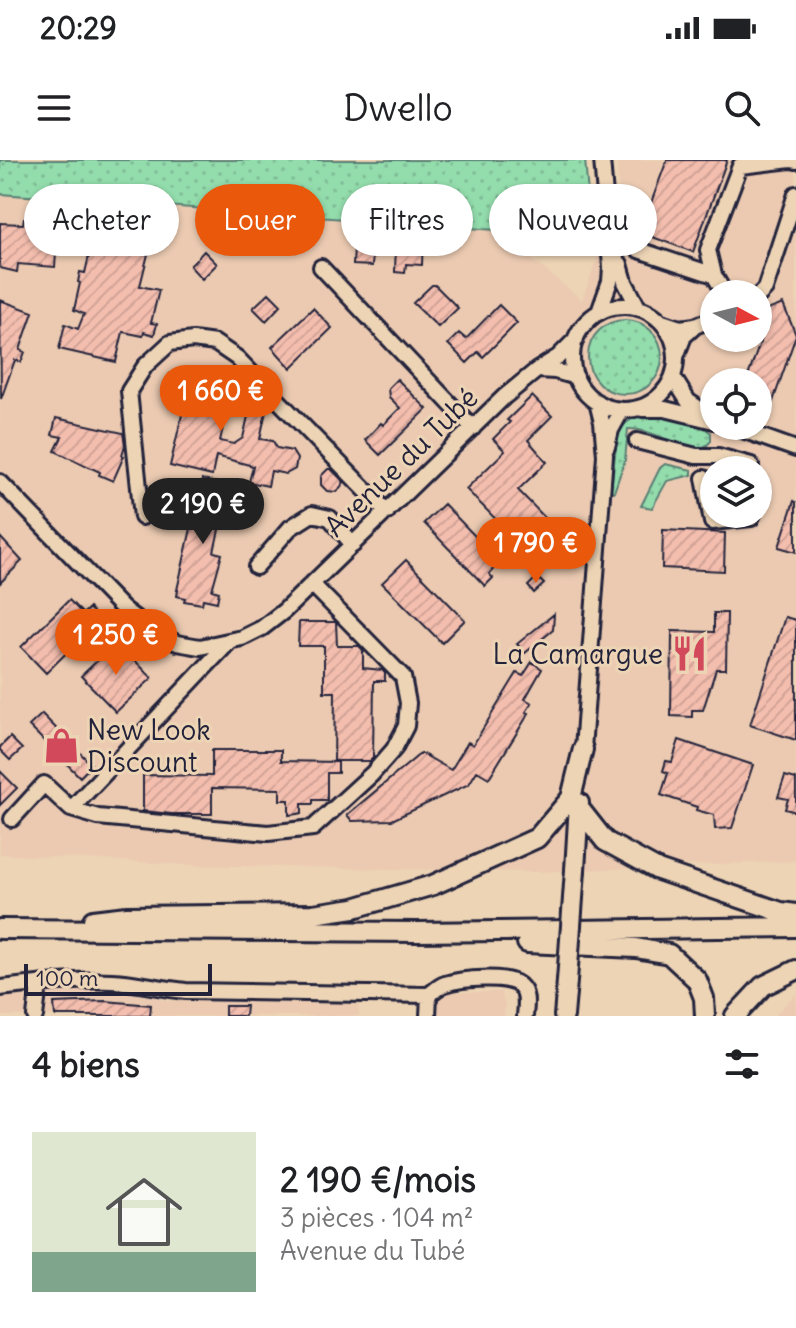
<!DOCTYPE html>
<html lang="fr">
<meta charset="utf-8">
<style>
body{margin:0;font-family:Delius,sans-serif;background:#f2f2f2;color:#202124;height:100vh;display:flex;flex-direction:column;font-size:30px;white-space:nowrap}
*{box-sizing:border-box;margin:0}
p{font-size:26px;color:#757577}
.icon{flex:none;width:44px;height:44px;fill:none;stroke:currentColor;stroke-width:2;stroke-linecap:round;stroke-linejoin:round}
.map{position:relative;height:856px;overflow:hidden}
.sheet{display:flex;flex-direction:column;background:#fff;flex:1}
.sheet>*{flex:none}
.hud{position:absolute;left:24px;top:24px;width:748px;height:72px;display:flex;gap:16px}
.needle{width:52px;rotate:97deg}
.tools{position:absolute;left:700px;top:120px;display:grid;gap:16px}
.tools a{display:grid;place-items:center;width:72px;height:72px;border-radius:50%;background:#fff;box-shadow:0 2px 6px #0004;font-size:40px}
.scale{position:absolute;left:24px;bottom:20px;width:188px;box-sizing:border-box;padding-left:8px;border:4px solid #22223b;border-top:0;font-size:22px;line-height:28px;white-space:nowrap;color:#22223b;-webkit-text-stroke:6px #edd4b5;paint-order:stroke}
.price{position:absolute;translate:-50% -68px;padding:0 18px;border-radius:28px;background:#ea580c;color:#fff;font-size:26px;line-height:52px;filter:drop-shadow(0 2px 4px #0008)}
.price::after{content:'';position:absolute;left:50%;top:48px;width:24px;height:18px;margin-left:-12px;background:inherit;clip-path:polygon(0 0,100% 0,50% 100%)}
.price.selected{background:#222;color:#fff}
ul{padding:0;list-style:none}
li{display:flex;align-items:center;gap:24px;height:200px;padding:0 32px}
li+li{border-top:2px solid #e0e0e0}
li span{display:grid;place-items:center;flex:none;width:224px;height:160px;border-radius:0px;color:#555}
li>.icon{margin-inline-start:auto}
span .icon{width:96px;height:96px;fill:#fffc;stroke-width:1}
li b{font-size:34px}
h2{display:flex;justify-content:space-between;align-items:center;height:96px;padding:0 32px;font-size:34px}
.pill{padding:0 28px;border-radius:36px;background:#fff;box-shadow:0 2px 6px #0004;font-size:28px;line-height:72px}
.pill.selected{background:#ea580c;color:#fff}
.status{display:flex;justify-content:space-between;align-items:center;height:56px;padding:0 40px;background:#fff;direction:ltr}
.status svg{height:22px;fill:currentColor}
header{display:flex;justify-content:space-between;align-items:center;height:104px;padding:0 32px;background:#fff;font-size:36px;font-weight:600}
.map>svg:first-child{display:block}
</style>
<div class="status"><b>20:29</b><svg viewBox="0 0 49 12"><path d="M0 12V9h3v3zM5 12V6h3v6zM10 12V3h3v9zM15 12V0h3v12zM26 1h20v11H26zM47 4h2v5h-2z"/></svg></div>
<header><svg class="icon" aria-label="menu" viewBox="0 0 24 24"><path d="M4 6h16M4 12h16M4 18h16"/></svg>Dwello<svg class="icon" aria-label="search" viewBox="0 0 24 24"><circle cx="10" cy="10" r="6"/><path d="M15 15l6 6"/></svg></header>
<div class="map">
<svg width="796" height="856" viewBox="0 0 796 856">
<defs>
<pattern id="grass-dots" width="8" height="8" patternUnits="userSpaceOnUse" patternTransform="scale(2)"><rect width="8" height="8" fill="#93dcac"/><path d="M2 2h.1M6 6h.1" fill="none" stroke="#7ebc95" stroke-width="1.8" stroke-linecap="round"/></pattern>
<pattern id="building-hatch" width="6" height="6" patternUnits="userSpaceOnUse" patternTransform="scale(2)"><rect width="6" height="6" fill="#f4beae"/><path d="M-1 1l2-2M0 6l6-6M5 7l2-2" fill="none" stroke="#d1a397"/></pattern>
</defs>
<rect width="100%" height="100%" fill="#edd4b5"/>
<filter id="ink" filterUnits="userSpaceOnUse"><feTurbulence type="fractalNoise" baseFrequency=".0125" numOctaves="2"/><feDisplacementMap in="SourceGraphic" scale="16" xChannelSelector="R" yChannelSelector="G"/><feConvolveMatrix kernelMatrix="1 2 1 2 8 2 1 2 1" color-interpolation-filters="sRGB"/></filter>
<g filter="url(#ink)">
<path fill="#ebcab1" fill-rule="evenodd" d="M 617,0 L 796,0 L 796,701 L 538,712 L 191,705 L 0,694 L 0,34 L 496,70 L 582,140 L 619,38 ZM 714,134 L 758,134 L 758,178 L 714,178 ZM 714,222 L 758,222 L 758,266 L 714,266 ZM 714,310 L 758,310 L 758,354 L 714,354 Z
M 130,829 L 167,841 L 359,841 L 359,856 L 0,856 L 0,837 L 51,831 Z
M 443,832 L 501,832 L 505,845 L 504,856 L 436,856 L 436,842 Z
M 796,834 L 796,856 L 775,856 L 780,850 Z"/>
<path fill="url(#grass-dots)" stroke="#5a7f74" stroke-width="2" d="M 0,0 L 585,0 L 591,69 L 496,70 L 0,34 Z
M588 197a37 37 0 1 1 74 0a37 37 0 1 1-74 0Z
M 644,254 C 666,255 694,257 711,273 L 711,281 C 707,285 706,287 700,288 C 682,291 652,268 628,269 L 625,300 L 614,332 L 611,331 C 613,317 615,284 619,273 C 623,263 634,257 644,254 Z
M 665,304 L 692,310 L 692,315 L 667,321 L 652,348 L 641,346 L 660,308 Z"/>
<path fill="url(#building-hatch)" stroke="#22223b" stroke-width="2" d="M 667,0 L 727,0 L 693,92 L 647,75 L 645,59 Z
M 24,58 L 52,60 L 51,80 L 57,80 L 55,107 L 18,104 L 17,112 L 0,108 L 0,63 L 23,64 Z
M 95,70 L 134,79 L 131,91 L 148,94 L 140,126 L 159,130 L 151,163 L 157,164 L 154,175 L 144,172 L 143,176 L 123,172 L 116,202 L 59,189 L 65,164 L 78,169 L 84,154 L 74,150 L 80,123 L 78,122 L 80,112 L 85,113 Z
M 355,71 L 377,73 L 377,75 L 377,71 L 423,75 L 422,105 L 406,104 L 405,113 L 395,112 L 396,82 L 376,81 L 376,96 L 373,95 L 372,106 L 353,105 Z
M 204,91 L 217,104 L 202,119 L 190,106 Z
M 432,125 L 435,125 L 458,148 L 438,167 L 413,143 Z
M 269,133 L 281,145 L 266,161 L 253,148 Z
M 0,140 L 33,152 L 20,190 L 25,192 L 21,202 L 15,200 L 1,239 Z
M 783,144 L 796,175 L 769,253 L 758,250 L 758,222 L 746,222 L 767,163 L 762,152 Z
M 499,145 L 517,163 L 483,197 L 478,192 L 467,203 L 448,184 L 459,173 L 466,179 Z
M 313,148 L 332,168 L 291,208 L 272,187 Z
M 170,214 L 232,228 L 220,281 L 234,284 L 243,278 L 251,243 L 267,247 L 260,279 L 273,281 L 277,288 L 292,291 L 297,299 L 295,309 L 286,314 L 271,311 L 268,326 L 249,322 L 253,306 L 216,296 L 212,316 L 170,306 L 185,242 L 165,237 Z
M 397,219 L 427,249 L 380,295 L 365,280 L 381,263 L 383,265 L 400,248 L 389,237 L 388,228 Z
M 532,236 L 552,256 L 528,280 L 547,302 L 518,330 L 553,366 L 527,391 L 466,329 L 505,291 L 493,279 L 510,262 L 507,260 Z
M 56,258 L 123,273 L 125,285 L 122,295 L 124,296 L 113,321 L 99,315 L 100,312 L 55,291 L 62,277 L 52,275 Z
M 328,309 L 331,309 L 344,322 L 337,332 L 327,331 L 321,325 L 321,316 Z
M 202,320 L 229,325 L 214,392 L 222,394 L 212,430 L 219,432 L 217,442 L 203,439 L 202,444 L 184,441 L 185,438 L 177,436 L 178,430 L 177,430 Z
M 794,341 L 796,342 L 796,392 L 779,387 Z
M 444,344 L 500,402 L 489,414 L 493,418 L 485,426 L 424,363 Z
M 663,370 L 725,373 L 724,411 L 662,408 Z
M 0,377 L 22,401 L 0,423 Z
M 406,400 L 465,460 L 442,483 L 382,423 Z
M 537,417 L 544,424 L 534,433 L 528,426 Z
M 69,440 L 83,454 L 89,448 L 100,460 L 46,513 L 21,487 Z
M 714,453 L 727,453 L 726,509 L 716,509 L 703,550 L 692,550 L 692,557 L 671,556 L 672,471 L 714,472 Z
M 554,454 L 553,470 L 525,493 L 517,484 Z
M 785,457 L 796,460 L 796,580 L 750,565 Z
M 299,462 L 336,462 L 337,486 L 359,486 L 363,490 L 363,508 L 382,510 L 385,513 L 385,521 L 374,521 L 373,597 L 370,601 L 334,601 L 335,532 L 324,532 L 324,486 L 298,486 Z
M 117,482 L 152,518 L 116,552 L 81,516 Z
M 532,502 L 542,509 L 525,539 L 532,543 L 526,552 L 529,553 L 489,618 L 477,611 L 469,624 L 392,660 L 352,661 L 347,655 L 421,593 L 451,610 L 468,582 L 473,585 L 517,513 L 523,516 Z
M 42,554 L 92,605 L 80,617 L 29,566 Z
M 10,577 L 22,589 L 10,600 L 0,590 L 0,587 Z
M 679,580 L 753,605 L 732,668 L 715,669 L 714,655 L 696,650 L 697,647 L 661,635 L 668,613 L 663,611 L 666,601 L 672,602 Z
M 212,590 L 281,590 L 281,601 L 338,602 L 338,613 L 327,613 L 327,640 L 313,640 L 313,644 L 302,644 L 302,653 L 297,654 L 289,655 L 289,640 L 280,640 L 280,629 L 212,628 L 212,654 L 172,654 L 143,651 L 143,615 L 212,616 Z
M 0,611 L 17,628 L 0,645 Z
M 785,616 L 796,619 L 796,652 L 785,649 L 788,639 L 778,637 Z
M 105,841 L 151,845 L 150,856 L 55,856 L 54,843 Z
M 225,846 L 246,846 L 245,856 L 225,856 Z"/>
<g fill="none" stroke-linecap="round" stroke-linejoin="round">
<defs>
<path id="minor" d="M 634,52 L 639,90 L 714,115
M 610,93 L 620,104 L 625,122 L 638,147
M 321,107 L 473,268
M 725,134 L 714,115 L 708,90 L 740,6 L 791,0 L 796,1
M 758,136 L 765,129 L 796,34
M572 198a52 52 0 1 1 104 0a52 52 0 1 1-104 0Z
M 599,152 L 610,121 L 611,107 L 602,0
M 662,162 L 680,168 L 695,166 L 684,176 L 676,197
M 695,166 L 714,158
M 576,179 L 558,197 L 537,210 L 555,211 L 576,217
M 673,217 L 688,241 L 710,256
M 642,249 L 665,249 L 714,261
M 731,266 L 796,289
M 637,281 L 696,296 L 718,296 L 751,305 L 751,310
M 607,287 L 611,270 L 622,250
M 704,318 L 712,362 L 751,358 L 753,354
M 0,322 L 123,449 L 154,472 L 177,483 L 200,487 L 242,478 L 262,468 L 284,451 L 504,237 L 537,210
M 142,357 L 129,231 L 145,206 L 170,183 L 193,180 L 215,183 L 237,198 L 387,352
M 256,407 L 290,368 L 312,354 L 330,358 L 353,385
M 583,589 L 605,295 L 602,262 L 597,242
M 71,649 L 98,657 L 268,673 L 313,668 L 372,614 L 394,589 L 406,566 L 408,543 L 403,517 L 312,424
M 12,659 L 44,624 L 71,649 L 230,481
M 0,828 C 37,824 75,819 112,821 C 137,822 161,829 186,831 L 429,835 C 434,831 439,826 445,824 C 460,819 509,814 520,826 C 528,833 526,846 525,856
M 35,856 L 39,825
M 428,856 L 429,835"/>
<path id="major" d="M 579,648 L 605,681 L 658,710 L 781,752 L 796,754
M 575,710 L 579,643
M 93,760 L 127,756 L 313,754 L 354,748 L 433,725 L 537,678 L 571,638 L 583,589
M 0,769 L 417,772 L 796,767
M 527,783 L 636,788 L 669,794 L 697,820 L 704,838 L 705,856
M 564,856 L 567,821
M 735,856 L 763,826 L 796,810"/>
</defs>
<use href="#minor" stroke="#22223b" stroke-width="20"/>
<use href="#major" stroke="#22223b" stroke-width="24"/>
<use href="#minor" stroke="#edd4b5" stroke-width="14"/>
<use href="#major" stroke="#edd4b5" stroke-width="18"/>
<defs>
<path id="major-bridge" d="M 567,821 L 575,710"/>
</defs>
<use href="#major-bridge" stroke="#22223b" stroke-width="24" stroke-linecap="butt"/>
<use href="#major-bridge" stroke="#edd4b5" stroke-width="18"/>
</g>
</g>
<defs>
<symbol id="restaurant-bare" viewBox="-9 -9 18 18"><path d="M-5-6h1v4h1v-4h1v4h1v-4h1v5L-1.5 .5V6h-2V.5L-5-1ZM5-6V6H3V1.5H1.5Q1.5-4 5-6Z" fill="#d1495b" stroke="#edd4b5" stroke-width="2.5" paint-order="stroke"/></symbol>
<symbol id="shop-bare" viewBox="-9 -9 18 18"><path d="M-5-2.5h2.3a2.7 3.5 0 0 1 5.4 0H5L5.5 6h-11ZM-1.5-2.5h3a1.5 2.3 0 0 0-3 0Z" fill="#d1495b" stroke="#edd4b5" stroke-width="2.5" paint-order="stroke"/></symbol>
</defs>
<g fill-rule="evenodd">
<use href="#restaurant-bare" x="664" y="468" width="51" height="51"/>
<use href="#shop-bare" x="36" y="560" width="51" height="51"/>
</g>
<g text-anchor="middle" stroke-width="6" stroke-linejoin="round" paint-order="stroke">
<g font-size="28" fill="#22223b" stroke="#edd4b5">
<text transform="translate(401 302) rotate(-44)" y="10">Avenue du Tubé</text>
</g>
<g font-size="28" fill="#22223b" stroke="#edd4b5" text-anchor="end">
<text x="663" y="504">La Camargue</text>
<text x="87" y="580" text-anchor="start">New Look<tspan x="87" dy="32">Discount</tspan></text>
</g>
</g>
</svg>
<div class="tools">
<a><svg class="needle" viewBox="-14 -14 28 28"><path d="M0-13l5 13h-10z" fill="#e53935"/><path d="M0 13l5-13h-10z" fill="#757577"/></svg></a>
<a><svg class="icon" aria-label="locate" viewBox="0 0 24 24"><circle cx="12" cy="12" r="6"/><path d="M12 2v4M12 18v4M2 12h4M18 12h4"/></svg></a>
<a><svg class="icon" aria-label="layers" viewBox="0 0 24 24"><path d="M12 4l9 5-9 5-9-5zM3 14l9 5 9-5"/></svg></a>
</div>
<div class="scale">100 m</div>
<b class="price" style="left:221px;top:273px">1 660 €</b>
<b class="price selected" style="left:203px;top:386px">2 190 €</b>
<b class="price" style="left:536px;top:425px">1 790 €</b>
<b class="price" style="left:116px;top:517px">1 250 €</b>
<div class="hud">
<a class="pill">Acheter</a>
<a class="pill selected">Louer</a>
<a class="pill">Filtres</a>
<a class="pill">Nouveau</a>
</div>
</div>
<section class="sheet">
<h2>4 biens<svg class="icon" aria-label="filters" viewBox="0 0 24 24"><path d="M4 7h16M4 17h16"/><circle cx="9" cy="7" r="2"/><circle cx="15" cy="17" r="2"/></svg></h2>
<ul>
<li><span style="background:linear-gradient(#dfe7d0 75%,#7fa58c 0)"><svg class="icon" aria-label="home" viewBox="0 0 24 24"><path d="M3 11l9-7 9 7M6 9v11h12V9"/></svg></span><div><b>2 190 €/mois</b><p>3 pièces · 104 m²</p><p>Avenue du Tubé</p></div></li>
</ul>
</section>
